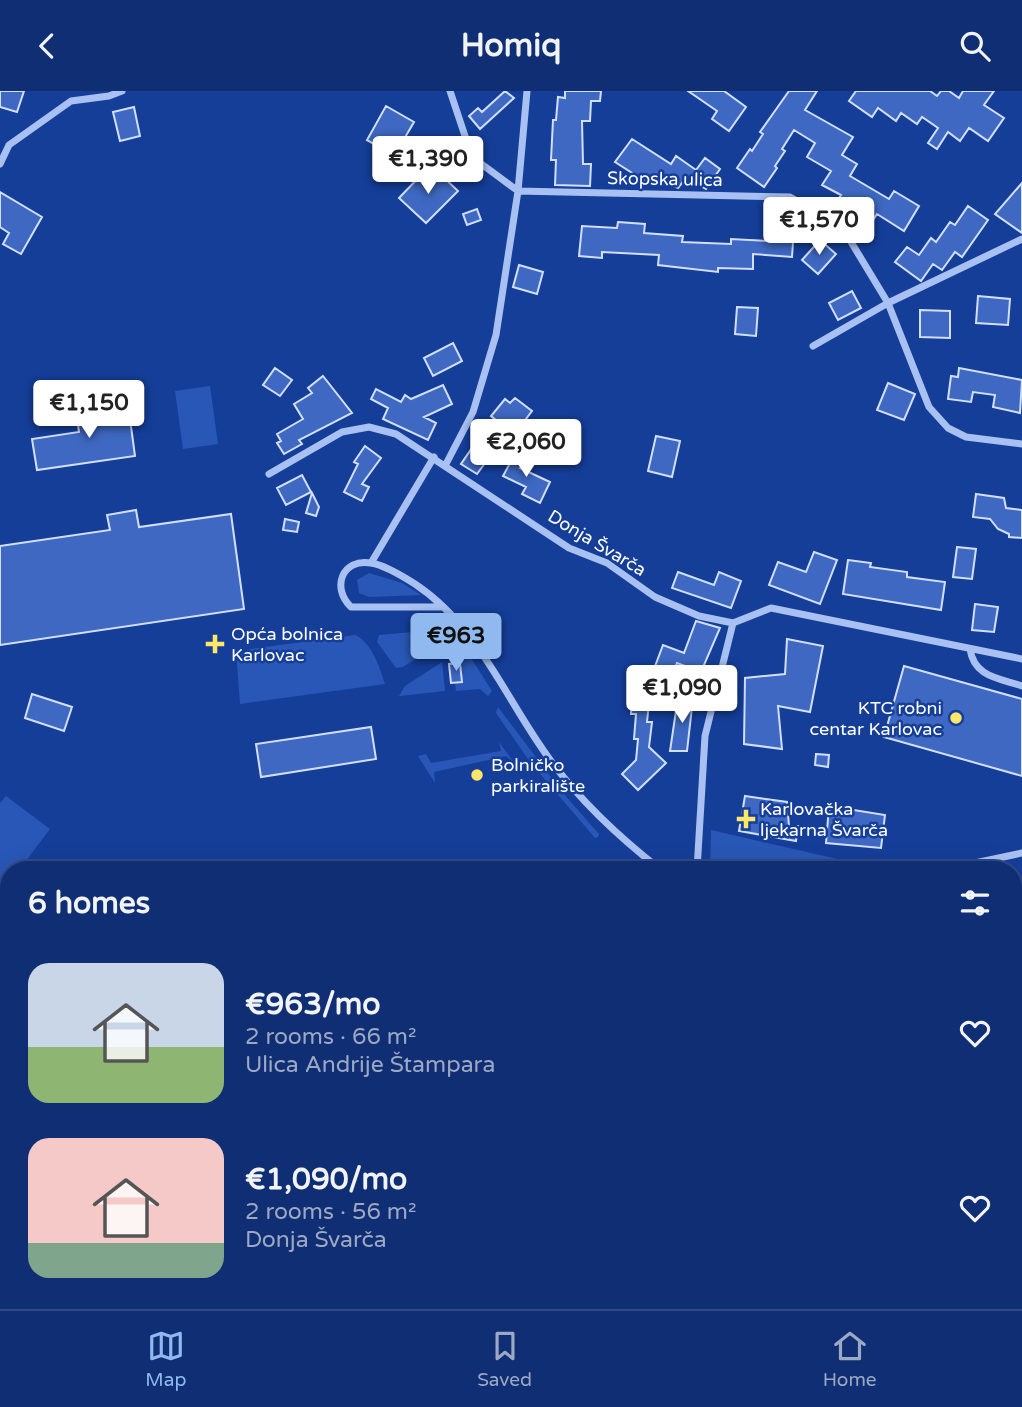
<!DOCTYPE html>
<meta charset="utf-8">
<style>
body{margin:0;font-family:"Varela Round",sans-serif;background:#1e3a7b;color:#f1f3f6;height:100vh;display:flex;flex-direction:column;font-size:26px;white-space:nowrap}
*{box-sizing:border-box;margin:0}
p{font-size:23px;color:#9ca8c4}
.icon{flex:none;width:38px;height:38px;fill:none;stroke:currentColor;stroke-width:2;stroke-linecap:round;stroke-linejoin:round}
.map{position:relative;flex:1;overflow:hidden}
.side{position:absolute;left:0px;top:770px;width:1022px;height:448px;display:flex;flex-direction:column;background:#102e73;border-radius:28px 28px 0 0;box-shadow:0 7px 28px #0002,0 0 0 2px #304a85}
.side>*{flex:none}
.price{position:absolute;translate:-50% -60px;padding:0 16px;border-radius:7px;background:#fff;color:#222;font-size:23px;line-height:46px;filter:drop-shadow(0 2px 4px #0008)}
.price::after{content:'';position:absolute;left:50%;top:42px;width:21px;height:16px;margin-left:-10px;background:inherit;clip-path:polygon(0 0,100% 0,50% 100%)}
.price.selected{background:#90b9f0;color:#111}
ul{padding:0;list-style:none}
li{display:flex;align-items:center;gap:21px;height:175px;padding:0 28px}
li span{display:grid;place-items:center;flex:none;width:196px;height:140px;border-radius:21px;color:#555}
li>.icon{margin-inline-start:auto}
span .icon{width:84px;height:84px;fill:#fffc;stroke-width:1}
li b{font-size:30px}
h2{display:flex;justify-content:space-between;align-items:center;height:84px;padding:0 28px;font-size:30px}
header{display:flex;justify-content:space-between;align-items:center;height:91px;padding:0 28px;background:#102e73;font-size:32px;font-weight:700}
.tab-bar{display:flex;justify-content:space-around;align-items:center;height:98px;border-top:2px solid #304a85;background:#102e73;font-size:19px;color:#9ca8c4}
.tab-bar a{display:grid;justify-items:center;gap:4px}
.tab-bar .selected{color:#90b9f0}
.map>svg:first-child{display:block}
</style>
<header><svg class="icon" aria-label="back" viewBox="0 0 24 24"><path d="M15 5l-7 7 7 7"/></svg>Homiq<svg class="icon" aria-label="search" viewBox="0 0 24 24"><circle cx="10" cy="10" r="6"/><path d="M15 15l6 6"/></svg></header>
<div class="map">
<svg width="1022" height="1218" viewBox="0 0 1022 1218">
<rect width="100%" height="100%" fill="#153e99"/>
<path fill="#2957b7" d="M 210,295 L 218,353 L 183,358 L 175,300 Z
M 369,482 L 402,492 L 421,504 L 369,506 L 359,502 L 357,489 Z
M 424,540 L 424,547 L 429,548 L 432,557 L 403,576 L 396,577 L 377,551 L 379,544 Z
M 355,544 C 371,550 380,577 385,593 L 240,613 L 236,560 Z
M 461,562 L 468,562 L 492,600 L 488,605 L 480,598 L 456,600 L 455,592 L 461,591 L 460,572 L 449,573 L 449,568 Z
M 442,571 L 445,600 L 399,605 L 405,595 Z
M 498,616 L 563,702 L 599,743 L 598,746 L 595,747 L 530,671 L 496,622 Z
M 499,651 L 515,673 L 506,665 L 434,681 L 435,692 L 418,665 L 426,663 L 431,672 L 501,660 Z
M 6,705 L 50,738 L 19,779 L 9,779 L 9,792 L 0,804 L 0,712 Z
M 711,739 L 885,779 L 710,779 Z
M 1013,954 L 1022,954 L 1022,1134 L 1013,1131 Z
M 9,994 L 9,1130 L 0,1139 L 0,1003 Z"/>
<path fill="#3e68c1" stroke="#d1dffd" stroke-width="2" d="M 0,0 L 24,0 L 17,21 L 0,16 Z
M 505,0 L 514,7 L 480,38 L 469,25 L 478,17 L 482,21 Z
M 565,0 L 601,0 L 600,10 L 591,10 L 590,30 L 582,30 L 583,73 L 591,73 L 590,95 L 555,94 L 556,69 L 551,69 L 553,29 L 556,29 L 558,6 L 565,7 Z
M 688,0 L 724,0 L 746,16 L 729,40 L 712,28 L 717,20 Z
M 789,0 L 817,0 L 805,19 L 853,46 L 842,64 L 857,73 L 850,85 L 889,108 L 894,100 L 919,115 L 904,140 L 877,123 L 871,132 L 838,109 L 841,104 L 822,94 L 831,80 L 807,66 L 815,52 L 794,39 L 782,58 L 785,60 L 775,75 L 777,77 L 764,96 L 737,77 L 750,58 L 752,60 L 763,43 L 760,41 Z
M 856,0 L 930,0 L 937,5 L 941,0 L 949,0 L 959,7 L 963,0 L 994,0 L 984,14 L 1004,27 L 988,50 L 969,37 L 960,50 L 948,41 L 937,58 L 928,52 L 938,37 L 922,26 L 917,33 L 901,22 L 896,30 L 878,17 L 872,26 L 849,10 Z
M 386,15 L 414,31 L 400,55 L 413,62 L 404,76 L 386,66 L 388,61 L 367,49 Z
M 134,16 L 140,45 L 120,50 L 113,21 Z
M 632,48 L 671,73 L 676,65 L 696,79 L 705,67 L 720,78 L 706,98 L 686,87 L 678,97 L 657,86 L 651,94 L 615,71 Z
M 424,81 L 434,90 L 440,83 L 458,100 L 426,132 L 399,107 Z
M 1022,92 L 1022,142 L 995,123 Z
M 0,101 L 42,126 L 21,163 L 3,153 L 9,142 L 0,136 Z
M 968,115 L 988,129 L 962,166 L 955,161 L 942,179 L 933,173 L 921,190 L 895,171 L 907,156 L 919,164 L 931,147 L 936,151 L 950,131 L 955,134 Z
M 477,118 L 481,129 L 467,134 L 463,123 Z
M 618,131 L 645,133 L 644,142 L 683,145 L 682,151 L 731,153 L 731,148 L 769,150 L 770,135 L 794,137 L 792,166 L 753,163 L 753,178 L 718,177 L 718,181 L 658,174 L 659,164 L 602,161 L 602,167 L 579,165 L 582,135 L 617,137 Z
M 820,149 L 836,163 L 818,183 L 802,169 Z
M 519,174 L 543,181 L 537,203 L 513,196 Z
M 852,200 L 861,217 L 838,229 L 829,212 Z
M 978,205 L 1010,208 L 1008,234 L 976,232 Z
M 737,216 L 758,217 L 756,245 L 735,243 Z
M 920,219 L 950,220 L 950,247 L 920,246 Z
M 453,252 L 462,270 L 433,285 L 424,267 Z
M 275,277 L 292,289 L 280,305 L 263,294 Z
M 959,277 L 1022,289 L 1020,322 L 993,316 L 995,304 L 973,301 L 971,311 L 948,308 L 951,285 L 958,286 Z
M 323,285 L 352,322 L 299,349 L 302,353 L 284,363 L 277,352 L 281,350 L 277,343 L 303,328 L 294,313 L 312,302 L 308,297 Z
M 888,292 L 915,303 L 904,329 L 877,319 Z
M 443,294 L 452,313 L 424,326 L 436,332 L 428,349 L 383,328 L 388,317 L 371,308 L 376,298 L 401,311 L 405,304 L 411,308 Z
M 515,307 L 532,320 L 519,337 L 513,332 L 508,339 L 491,325 L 505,308 L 510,312 Z
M 128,313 L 135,365 L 37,379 L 32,348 L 79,341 L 76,320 Z
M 656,345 L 680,350 L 672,386 L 648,380 Z
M 365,355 L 381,367 L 362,393 L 369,396 L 362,410 L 344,401 L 358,373 L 354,371 Z
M 472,357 L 488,368 L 477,383 L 461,373 Z
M 516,361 L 526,367 L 520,377 L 550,391 L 540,412 L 522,403 L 526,396 L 503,385 Z
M 302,384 L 311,401 L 286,414 L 277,397 Z
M 312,402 L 319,416 L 316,425 L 306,422 Z
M 976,403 L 1004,407 L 1006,417 L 1022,419 L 1022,447 L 1009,446 L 1009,443 L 998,438 L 990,428 L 973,426 Z
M 136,419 L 139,436 L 231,423 L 244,518 L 0,554 L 0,455 L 110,439 L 107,424 Z
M 285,428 L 299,431 L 297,441 L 283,439 Z
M 957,456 L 976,458 L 972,488 L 953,486 Z
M 814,461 L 837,469 L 820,513 L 769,494 L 778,471 L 806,481 Z
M 848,469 L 871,472 L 870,476 L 907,481 L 907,486 L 945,491 L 941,519 L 843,503 Z
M 678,481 L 714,494 L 719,481 L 741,490 L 731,517 L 672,497 Z
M 975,513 L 998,516 L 994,541 L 972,539 Z
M 696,530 L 720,537 L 701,581 L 677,572 L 673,583 L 665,580 L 661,597 L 648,594 L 663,554 L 684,562 Z
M 434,537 L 434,547 L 424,548 L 423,538 Z
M 787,548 L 823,555 L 810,621 L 778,615 L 782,658 L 744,653 L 745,587 L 785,583 Z
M 460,572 L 462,591 L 451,592 L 449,573 Z
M 904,575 L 1022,608 L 1022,685 L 884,646 Z
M 633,600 L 650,602 L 647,631 L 652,631 L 649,656 L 666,672 L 638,699 L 622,683 L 636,669 L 638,648 L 634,648 L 636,623 L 631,623 Z
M 32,603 L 72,616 L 64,640 L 25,627 Z
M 678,606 L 693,607 L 687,660 L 670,660 Z
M 371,636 L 376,668 L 261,686 L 256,653 Z
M 816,663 L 829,664 L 828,676 L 815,674 Z
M 745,705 L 787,711 L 789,735 L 798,735 L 796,750 L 739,740 Z
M 829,715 L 885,724 L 881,757 L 826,752 Z"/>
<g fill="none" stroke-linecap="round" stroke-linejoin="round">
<path stroke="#a9c1f2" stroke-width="7" d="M 450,0 L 472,66 L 518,100 L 790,106 L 842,136 L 888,212 L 929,316 L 948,337 L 966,346 L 1022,353
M 0,73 L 9,54 L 71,10 L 109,5 L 122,0
M 813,255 L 888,212 L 1022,148
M 446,373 L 473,321 L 496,244 L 518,100 L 527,0
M 269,383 L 342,341 L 369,336 L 396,343 L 569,457 L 607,472 L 655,506 L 699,525 L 733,532 L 771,517 L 1022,568
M 371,472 L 434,366
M 441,516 L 351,516 C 331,497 342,467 371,472 C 384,474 404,486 415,493 C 480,536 506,610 551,670 C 582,712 620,747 661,779
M 970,558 C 974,586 999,587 1022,595
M 697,779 L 705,645 L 733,532
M 942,779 L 1022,762
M 1013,923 L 1022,928
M 1013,939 L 1022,939
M 786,1218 L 795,1209"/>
<path stroke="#f4f7ff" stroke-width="16" d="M 1020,870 L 1019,901 L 1022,913
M 665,1218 L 670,1209"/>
</g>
<g fill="#ffe76a" stroke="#153e99" stroke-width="2.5">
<path d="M211.5 542.5h7v7h7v7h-7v7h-7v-7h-7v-7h7z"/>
<circle cx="956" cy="627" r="7"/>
<circle cx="477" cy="684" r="7"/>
<path d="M742.5 717.5h7v7h7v7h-7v7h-7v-7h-7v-7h7z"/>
</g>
<g text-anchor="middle" stroke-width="5" stroke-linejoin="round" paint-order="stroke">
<g font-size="18" fill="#fff" stroke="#153e99">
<text transform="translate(665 88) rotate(1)" y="6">Skopska ulica</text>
<text transform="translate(597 452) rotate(31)" y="6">Donja Švarča</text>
</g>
<g font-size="18" fill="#fff" stroke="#153e99" text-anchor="start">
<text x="231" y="549">Opća bolnica<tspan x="231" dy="21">Karlovac</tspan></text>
<text x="942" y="623" text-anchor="end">KTC robni<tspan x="942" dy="21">centar Karlovac</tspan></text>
<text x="491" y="680">Bolničko<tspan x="491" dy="21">parkiralište</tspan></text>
<text x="760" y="724">Karlovačka<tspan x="760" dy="21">ljekarna Švarča</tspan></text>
</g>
</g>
</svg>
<b class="price" style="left:428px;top:105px">€1,390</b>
<b class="price" style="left:819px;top:166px">€1,570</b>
<b class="price" style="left:89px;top:349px">€1,150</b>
<b class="price" style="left:526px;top:388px">€2,060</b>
<b class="price selected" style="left:456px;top:582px">€963</b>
<b class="price" style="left:682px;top:634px">€1,090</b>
<section class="side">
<h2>6 homes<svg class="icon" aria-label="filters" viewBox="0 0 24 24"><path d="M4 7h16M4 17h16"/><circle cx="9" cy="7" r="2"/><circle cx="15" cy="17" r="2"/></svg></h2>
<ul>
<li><span style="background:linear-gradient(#c9d6e8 60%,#8fb573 0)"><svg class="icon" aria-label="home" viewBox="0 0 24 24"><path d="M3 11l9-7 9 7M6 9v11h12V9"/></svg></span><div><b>€963/mo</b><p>2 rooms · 66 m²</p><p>Ulica Andrije Štampara</p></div><svg class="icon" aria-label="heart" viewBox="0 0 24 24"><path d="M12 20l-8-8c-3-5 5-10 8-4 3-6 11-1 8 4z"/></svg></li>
<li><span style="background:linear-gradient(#f6c9c9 75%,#7fa58c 0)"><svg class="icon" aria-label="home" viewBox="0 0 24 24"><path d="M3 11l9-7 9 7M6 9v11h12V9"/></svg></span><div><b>€1,090/mo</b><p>2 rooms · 56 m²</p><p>Donja Švarča</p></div><svg class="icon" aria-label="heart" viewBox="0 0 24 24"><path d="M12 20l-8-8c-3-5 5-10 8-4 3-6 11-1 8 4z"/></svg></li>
</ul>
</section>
</div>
<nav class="tab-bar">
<a class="selected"><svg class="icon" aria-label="map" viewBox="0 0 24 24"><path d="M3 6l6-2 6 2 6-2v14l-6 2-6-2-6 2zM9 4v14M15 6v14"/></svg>Map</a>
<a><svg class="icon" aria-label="saved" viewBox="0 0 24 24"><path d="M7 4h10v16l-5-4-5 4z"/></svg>Saved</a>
<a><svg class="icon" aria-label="home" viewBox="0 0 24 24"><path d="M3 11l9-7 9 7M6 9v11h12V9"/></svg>Home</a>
</nav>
